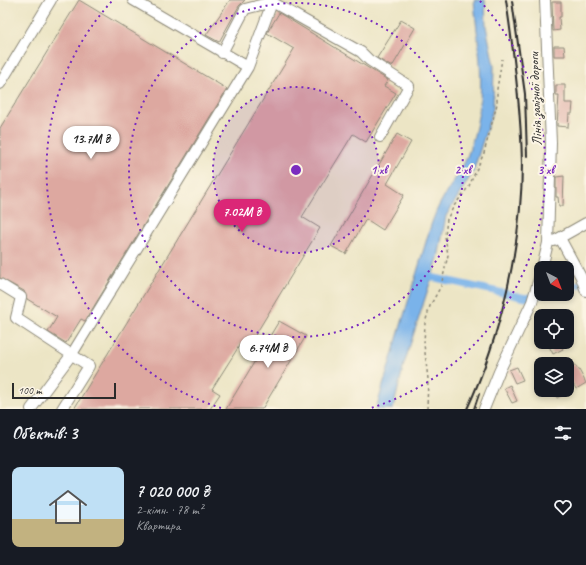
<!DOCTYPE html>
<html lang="uk">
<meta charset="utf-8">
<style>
body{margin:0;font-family:Caveat,sans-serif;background:#20242c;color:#f1f3f6;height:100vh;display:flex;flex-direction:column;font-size:15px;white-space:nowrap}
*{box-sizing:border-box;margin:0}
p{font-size:13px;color:#9ea1a6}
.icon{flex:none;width:22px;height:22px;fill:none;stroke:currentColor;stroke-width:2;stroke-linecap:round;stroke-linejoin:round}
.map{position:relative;height:409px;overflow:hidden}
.panel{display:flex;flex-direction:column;background:#171b24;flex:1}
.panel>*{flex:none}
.needle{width:26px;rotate:138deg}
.tools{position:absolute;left:534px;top:261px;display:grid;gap:8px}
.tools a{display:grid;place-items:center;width:40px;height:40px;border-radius:8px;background:#171b24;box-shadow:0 2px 6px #0003;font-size:20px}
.scale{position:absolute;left:12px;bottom:10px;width:104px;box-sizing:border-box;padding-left:4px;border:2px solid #2b2b2b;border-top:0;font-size:11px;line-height:14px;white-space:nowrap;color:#2b2b2b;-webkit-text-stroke:3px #fcf5e5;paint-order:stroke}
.price{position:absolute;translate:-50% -34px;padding:0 9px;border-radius:14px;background:#fff;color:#222;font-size:13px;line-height:26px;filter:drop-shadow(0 1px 2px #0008)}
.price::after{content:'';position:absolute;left:50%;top:24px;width:12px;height:9px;margin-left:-6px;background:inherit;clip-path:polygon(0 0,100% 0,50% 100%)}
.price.selected{background:#db2777;color:#fff}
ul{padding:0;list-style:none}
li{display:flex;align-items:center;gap:12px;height:100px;padding:0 12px}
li+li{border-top:1px solid #363941}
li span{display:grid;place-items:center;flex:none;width:112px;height:80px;border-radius:8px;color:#555}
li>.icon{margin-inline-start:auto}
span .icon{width:48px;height:48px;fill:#fffc;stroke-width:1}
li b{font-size:17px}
h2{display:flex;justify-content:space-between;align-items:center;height:48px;padding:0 12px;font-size:17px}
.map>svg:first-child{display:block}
</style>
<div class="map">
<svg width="586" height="409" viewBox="0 0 586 409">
<rect width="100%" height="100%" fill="#fcf5e5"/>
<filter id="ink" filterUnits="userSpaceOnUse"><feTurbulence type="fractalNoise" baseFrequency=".025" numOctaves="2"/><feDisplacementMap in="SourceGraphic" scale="8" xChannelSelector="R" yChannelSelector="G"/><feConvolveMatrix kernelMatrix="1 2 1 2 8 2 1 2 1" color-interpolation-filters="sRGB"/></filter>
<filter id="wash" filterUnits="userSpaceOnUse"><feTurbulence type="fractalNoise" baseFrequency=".012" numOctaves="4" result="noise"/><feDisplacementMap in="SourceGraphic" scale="16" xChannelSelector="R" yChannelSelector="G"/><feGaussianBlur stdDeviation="0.9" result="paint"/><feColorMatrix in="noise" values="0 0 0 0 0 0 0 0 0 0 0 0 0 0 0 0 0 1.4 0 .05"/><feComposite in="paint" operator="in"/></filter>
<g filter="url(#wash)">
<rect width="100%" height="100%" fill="#ece5c5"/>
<path fill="#7ab3ea" stroke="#526f8a" d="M 474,0 L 485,0 L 486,26 L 494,66 L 493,109 L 473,172 L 446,216 L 438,258 L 404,364 L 393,409 L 376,409 L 431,225 C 434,217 437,208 442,200 C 450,185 460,174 467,157 C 489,99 479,59 474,0 Z"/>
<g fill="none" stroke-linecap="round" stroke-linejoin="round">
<path stroke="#7ab3ea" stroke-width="7" d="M 422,275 L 526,298 L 543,294
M 567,288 L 586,283"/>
</g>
<g id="blocks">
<path fill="#dda8a0" d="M 79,0 L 227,89 L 85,321 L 81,319 L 66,343 L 48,332 L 57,317 L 27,299 L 24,291 L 0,278 L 0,128 Z
M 230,0 L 245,0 L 239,6 L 219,42 L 206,35 Z
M 552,2 L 561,2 L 561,17 L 559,17 L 560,30 L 553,31 Z
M 279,13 L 388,80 L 384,86 L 396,93 L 366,142 L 353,134 L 302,217 L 320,228 L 248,347 L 241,343 L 212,389 L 220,394 L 210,409 L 74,409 L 294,49 L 267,33 Z
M 401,20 L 415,28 L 392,67 L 377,58 Z
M 554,46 L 564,46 L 565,56 L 554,56 Z
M 556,85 L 565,85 L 565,103 L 573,103 L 572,114 L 569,114 L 568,127 L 557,126 L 559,95 L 556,95 Z
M 397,134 L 411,142 L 387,184 L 404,195 L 383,230 L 366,219 L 346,254 L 331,246 Z
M 564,176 L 563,206 L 559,206 L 558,197 L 556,197 L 556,177 Z
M 279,321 L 306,336 L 262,409 L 226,409 Z
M 547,342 L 559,342 L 563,349 L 553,354 Z
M 573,364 L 578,368 L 586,383 L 576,389 L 571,380 L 567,382 L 567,367 Z
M 517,367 L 523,380 L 515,383 L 509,370 Z
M 510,385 L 517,401 L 512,403 L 504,388 Z
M 552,390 L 572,390 L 557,398 Z"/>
</g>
</g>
<g filter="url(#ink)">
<use href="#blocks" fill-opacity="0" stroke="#8c8878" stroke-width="1"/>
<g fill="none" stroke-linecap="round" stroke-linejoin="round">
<defs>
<path id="minor" d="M 133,0 L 248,67
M 222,53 L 245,9 L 272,2 L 361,52 L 369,60 L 409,86 L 380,137
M 0,84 L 51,0
M 560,238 L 581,277 L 586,291
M 554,241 L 586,223
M 542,268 L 548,243 L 551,143 L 545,0
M 0,284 L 21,297 L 16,318 L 89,366 L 62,409
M 31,409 L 72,354 L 248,67 L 273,0
M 484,409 L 499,372 L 532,302 L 541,272"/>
</defs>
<use href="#minor" stroke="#8c8878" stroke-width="12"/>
<path stroke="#8c8878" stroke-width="1.5" stroke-dasharray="3 3" stroke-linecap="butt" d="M 427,409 L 428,379 L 424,344 L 425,323 L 430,306 L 441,286 L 448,255 L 445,236 L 447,219 L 454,206 L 469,186 L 484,153 L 497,104 L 497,89 L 502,59"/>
<use href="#minor" stroke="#fff" stroke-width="10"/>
<path stroke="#2b2b2b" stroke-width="2" d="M 512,1 L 525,94 L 527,156
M 467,409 C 501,336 522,244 522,163 C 521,108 514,54 506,0
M 474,409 L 479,394"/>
</g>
</g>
<circle cx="296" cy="170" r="83" fill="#7b2cbf" fill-opacity=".12"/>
<g fill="none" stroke="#7b2cbf" stroke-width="2" stroke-dasharray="2 4">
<circle cx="296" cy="170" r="83"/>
<circle cx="296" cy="170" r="167"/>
<path d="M221 408A250 250 0 0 1 112 1M480 1A250 250 0 0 1 371 408"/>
</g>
<g text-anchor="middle" stroke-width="4" stroke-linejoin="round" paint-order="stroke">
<g font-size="14" fill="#2b2b2b" stroke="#fcf5e5">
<text transform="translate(535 99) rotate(-92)" y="5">Лінія залізної дороги</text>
</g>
</g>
<circle cx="296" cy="170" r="6" fill="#7b2cbf" stroke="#fcf5e5" stroke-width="2"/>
<g font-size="12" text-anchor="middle" font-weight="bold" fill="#7b2cbf" stroke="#fcf5e5" stroke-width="4" stroke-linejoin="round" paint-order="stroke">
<text x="379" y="174">1 хв</text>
<text x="463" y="174">2 хв</text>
<text x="546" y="174">3 хв</text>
</g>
</svg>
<div class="tools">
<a><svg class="needle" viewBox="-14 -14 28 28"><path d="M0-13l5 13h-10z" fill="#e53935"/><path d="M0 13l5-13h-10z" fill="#9ea1a6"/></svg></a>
<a><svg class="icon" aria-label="locate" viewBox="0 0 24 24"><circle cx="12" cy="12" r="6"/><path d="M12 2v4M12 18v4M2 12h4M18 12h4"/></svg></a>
<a><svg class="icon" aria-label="layers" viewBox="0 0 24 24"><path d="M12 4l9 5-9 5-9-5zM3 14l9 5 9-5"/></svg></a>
</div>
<div class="scale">100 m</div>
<b class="price" style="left:91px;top:160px">13.7M ₴</b>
<b class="price selected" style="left:242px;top:233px">7.02M ₴</b>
<b class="price" style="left:268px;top:369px">6.74M ₴</b>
</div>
<section class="panel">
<h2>Об’єктів: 3<svg class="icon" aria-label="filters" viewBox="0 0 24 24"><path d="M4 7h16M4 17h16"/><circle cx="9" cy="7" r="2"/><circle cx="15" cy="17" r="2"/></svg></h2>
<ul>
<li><span style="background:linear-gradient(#bfe0f5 65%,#c2b280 0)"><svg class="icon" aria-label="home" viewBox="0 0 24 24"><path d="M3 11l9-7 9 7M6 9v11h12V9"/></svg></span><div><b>7 020 000 ₴</b><p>2-кімн. · 78 m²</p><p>Квартира</p></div><svg class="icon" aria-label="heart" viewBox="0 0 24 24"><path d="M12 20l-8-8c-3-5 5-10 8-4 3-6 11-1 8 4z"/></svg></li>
</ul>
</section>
